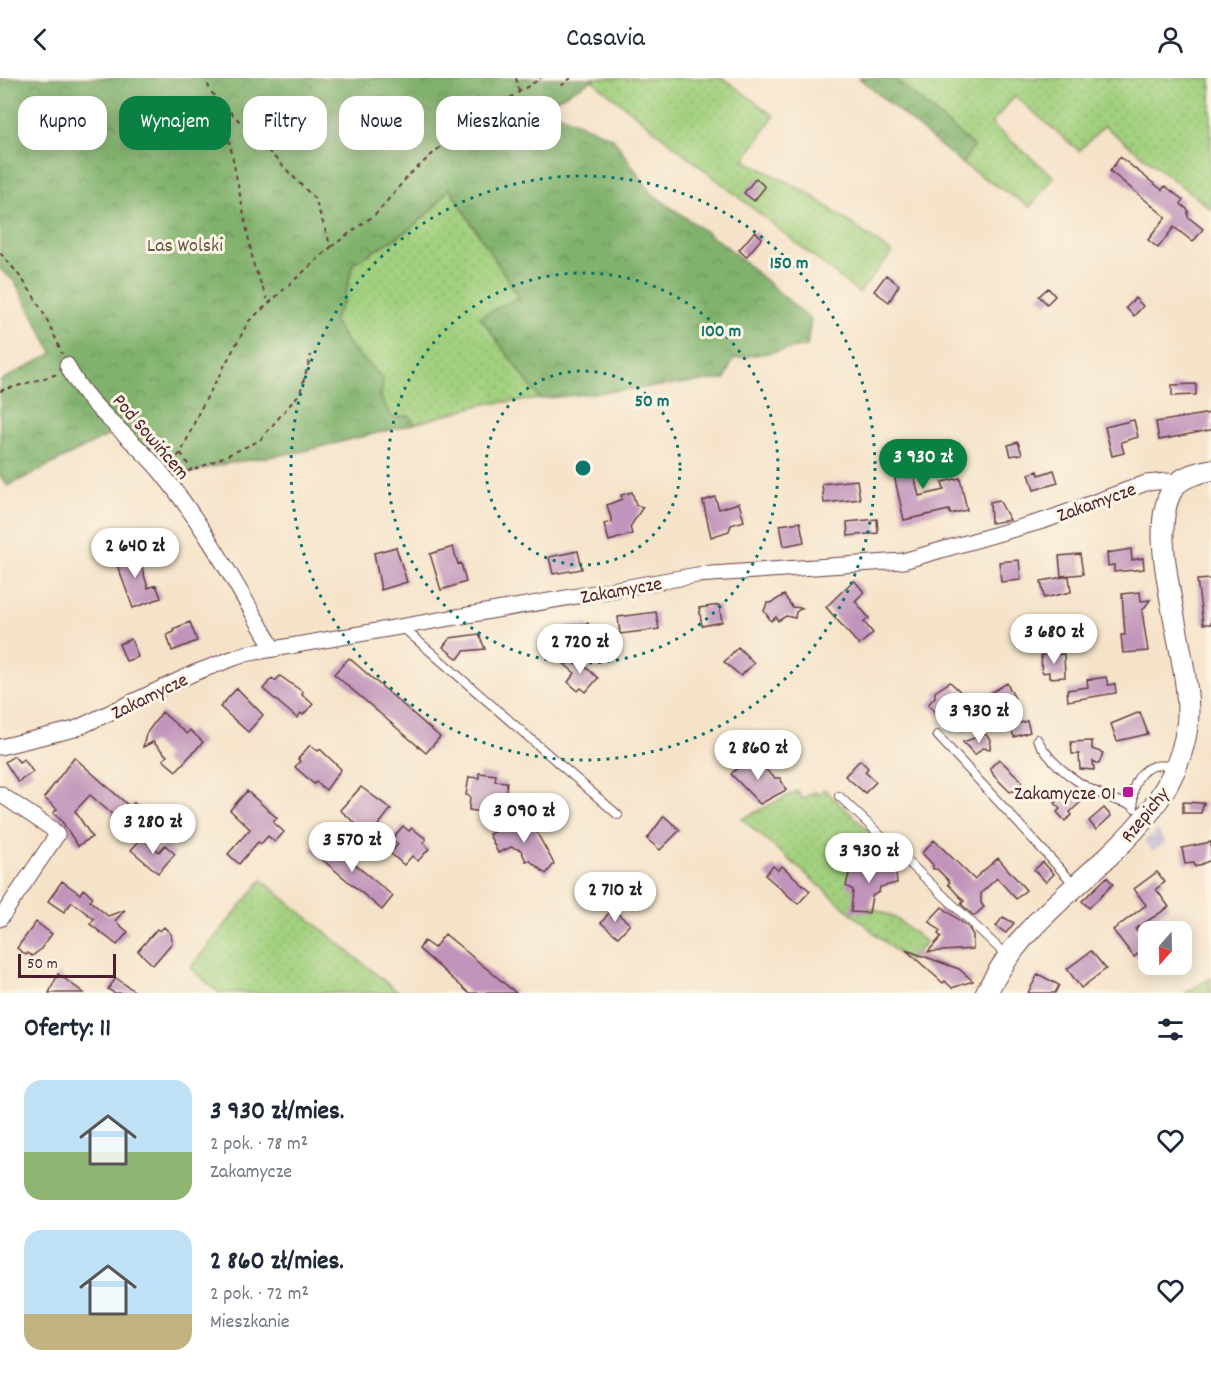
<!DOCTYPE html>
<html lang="pl">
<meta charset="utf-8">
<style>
body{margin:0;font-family:Dekko,sans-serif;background:#f6f6f7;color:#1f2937;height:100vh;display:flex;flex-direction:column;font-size:22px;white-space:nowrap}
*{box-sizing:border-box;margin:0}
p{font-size:20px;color:#747a83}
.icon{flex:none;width:33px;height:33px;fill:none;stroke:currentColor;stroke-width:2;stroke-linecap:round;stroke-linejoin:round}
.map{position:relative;height:915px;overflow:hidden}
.side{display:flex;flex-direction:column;background:#fff;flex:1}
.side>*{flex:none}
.banner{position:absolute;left:18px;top:18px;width:600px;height:54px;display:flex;gap:12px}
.needle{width:39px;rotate:200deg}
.tools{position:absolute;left:1138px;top:843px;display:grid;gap:12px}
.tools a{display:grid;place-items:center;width:54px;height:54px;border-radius:12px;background:#fff;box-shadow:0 3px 15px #0003;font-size:30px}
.scale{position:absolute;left:18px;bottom:15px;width:98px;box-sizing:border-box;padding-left:6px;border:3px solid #4a1f2b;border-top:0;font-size:16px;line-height:21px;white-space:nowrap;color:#4a1f2b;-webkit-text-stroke:4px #fcf5e5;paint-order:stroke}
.price{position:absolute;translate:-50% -51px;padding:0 14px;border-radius:21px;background:#fff;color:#222;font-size:20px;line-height:39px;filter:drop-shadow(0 2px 3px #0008)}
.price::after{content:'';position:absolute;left:50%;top:36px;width:18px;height:14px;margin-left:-9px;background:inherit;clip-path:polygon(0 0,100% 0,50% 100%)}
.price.active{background:#0b8043;color:#fff}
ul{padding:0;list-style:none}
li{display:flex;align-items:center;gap:18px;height:150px;padding:0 24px}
li span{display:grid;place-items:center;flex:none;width:168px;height:120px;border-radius:18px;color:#555}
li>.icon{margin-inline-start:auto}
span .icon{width:72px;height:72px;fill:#fffc;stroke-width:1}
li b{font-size:26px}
h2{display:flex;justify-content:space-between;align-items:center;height:72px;padding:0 24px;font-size:26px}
.pill{padding:0 21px;border-radius:18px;background:#fff;box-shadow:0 3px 15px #0003;font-size:21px;line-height:54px}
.pill.active{background:#0b8043;color:#fff}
header{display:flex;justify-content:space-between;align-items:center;height:78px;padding:0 24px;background:#fff;font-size:27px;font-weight:600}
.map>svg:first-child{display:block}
</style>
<header><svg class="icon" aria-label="back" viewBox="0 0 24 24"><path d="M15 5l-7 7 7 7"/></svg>Casavia<svg class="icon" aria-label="person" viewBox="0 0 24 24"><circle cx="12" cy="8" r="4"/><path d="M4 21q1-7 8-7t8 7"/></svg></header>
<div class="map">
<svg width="1211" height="915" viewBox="0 0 1211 915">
<defs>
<pattern id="industrial-grid" width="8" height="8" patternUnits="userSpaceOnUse" patternTransform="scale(1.5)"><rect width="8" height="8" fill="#c9bfd8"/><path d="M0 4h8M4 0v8" fill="none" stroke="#aea4ba"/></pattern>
<pattern id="grass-dots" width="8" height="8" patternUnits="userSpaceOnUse" patternTransform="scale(1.5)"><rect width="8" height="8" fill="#a2d07e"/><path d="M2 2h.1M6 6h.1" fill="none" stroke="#8db26d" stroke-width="1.8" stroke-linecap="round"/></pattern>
<pattern id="forest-crowns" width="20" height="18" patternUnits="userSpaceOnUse" patternTransform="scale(1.5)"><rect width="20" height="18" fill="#81b26d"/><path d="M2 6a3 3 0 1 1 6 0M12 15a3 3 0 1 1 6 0" fill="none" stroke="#6c905a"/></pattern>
</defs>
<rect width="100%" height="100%" fill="#fcf5e5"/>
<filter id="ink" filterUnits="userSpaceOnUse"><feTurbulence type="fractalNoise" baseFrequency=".0167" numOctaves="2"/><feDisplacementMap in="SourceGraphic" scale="12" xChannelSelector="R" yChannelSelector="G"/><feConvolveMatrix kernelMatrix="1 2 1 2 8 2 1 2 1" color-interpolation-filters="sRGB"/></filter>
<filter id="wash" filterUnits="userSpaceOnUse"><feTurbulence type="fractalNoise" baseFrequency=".008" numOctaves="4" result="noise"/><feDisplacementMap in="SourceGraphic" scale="24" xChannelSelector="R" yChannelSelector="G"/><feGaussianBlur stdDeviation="1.35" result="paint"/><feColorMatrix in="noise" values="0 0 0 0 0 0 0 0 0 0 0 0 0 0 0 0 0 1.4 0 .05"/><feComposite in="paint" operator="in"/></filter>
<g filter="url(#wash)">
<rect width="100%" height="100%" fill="#f5e3c9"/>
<path fill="url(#industrial-grid)" d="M 1158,752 L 1166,765 L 1152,773 L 1145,763 Z"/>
<path fill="url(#grass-dots)" stroke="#767854" stroke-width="1.5" d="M 596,0 L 723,0 L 774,38 L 744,82 L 808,115 L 892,175 L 859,215 L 593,3 Z
M 893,0 L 1211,0 L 1211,131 L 1104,48 L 1079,73 L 1015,18 L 991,46 L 1054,99 L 1030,129 L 962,86 L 974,68 Z
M 449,110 L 519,219 L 481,240 L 540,321 L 483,326 L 414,346 L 410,339 L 391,339 L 381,320 L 382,300 L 350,269 L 333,242 L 344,223 L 353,185 C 392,162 424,149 449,110 Z
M 824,711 L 901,783 L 874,791 L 869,835 L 872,830 L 894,839 L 926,864 L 908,884 L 742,741 L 797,713 L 802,721 L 815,714 L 818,717 Z
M 262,802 L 399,915 L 219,915 L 190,890 Z
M 1211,900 L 1211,915 L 1185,915 Z"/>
<path fill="url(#forest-crowns)" stroke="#66684c" stroke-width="1.5" d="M 0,0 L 596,0 L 542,29 L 613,60 L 651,115 L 727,169 L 811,242 L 807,268 L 733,281 L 725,301 L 540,321 L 480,239 L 519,219 L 449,110 C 424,148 391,163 353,185 L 344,223 L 333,242 L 350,269 L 383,300 L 381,320 L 391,339 L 410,338 L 414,346 L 300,374 L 229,385 L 167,400 L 115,354 L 8,408 L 0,398 L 0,303 L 53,275 L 15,204 L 0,191 Z
M 859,0 L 893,0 L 974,68 L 962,86 Z"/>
<g id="blocks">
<path fill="#c195bb" d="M 1120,79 L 1162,112 L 1165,108 L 1183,122 L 1181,126 L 1188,132 L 1188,139 L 1203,151 L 1193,164 L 1174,149 L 1158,170 L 1148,162 L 1166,139 L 1110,93 Z
M 756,100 L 765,109 L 754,123 L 744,115 Z
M 755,153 L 762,160 L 746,179 L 739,172 Z
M 886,197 L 899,207 L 889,224 L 874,213 Z
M 1048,210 L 1055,218 L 1047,226 L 1039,218 Z
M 1135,220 L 1143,228 L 1134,238 L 1126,230 Z
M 1196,306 L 1196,317 L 1172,318 L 1172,307 Z
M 1211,335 L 1211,352 L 1159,362 L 1156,344 Z
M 1134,342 L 1138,359 L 1121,364 L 1124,375 L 1112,378 L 1105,349 Z
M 1018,364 L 1022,376 L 1011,378 L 1008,367 Z
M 907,366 L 919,418 L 944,412 L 942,404 L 960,400 L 967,432 L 950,436 L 949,432 L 904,442 L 888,370 Z
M 1054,392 L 1058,405 L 1034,412 L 1029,396 L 1038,393 L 1039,397 Z
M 857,402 L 860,421 L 824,425 L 822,406 Z
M 632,414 L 636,427 L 643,429 L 630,449 L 632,456 L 609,463 L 604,446 L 612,444 L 607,427 L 622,421 L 621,417 Z
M 715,419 L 719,431 L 739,425 L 744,443 L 731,447 L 729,453 L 711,459 L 703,423 Z
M 999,422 L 1010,442 L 991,445 L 990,424 Z
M 877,441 L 878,455 L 848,458 L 847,444 Z
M 800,444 L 804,464 L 784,468 L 780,447 Z
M 396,469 L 407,504 L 381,512 L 374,475 Z
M 453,469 L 458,486 L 461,485 L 466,504 L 441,512 L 430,476 Z
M 136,470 L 148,510 L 156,507 L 161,520 L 133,530 L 113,476 Z
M 1131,471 L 1132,482 L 1143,480 L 1144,491 L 1114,494 L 1114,487 L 1108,488 L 1107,475 Z
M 578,473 L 582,491 L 553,496 L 549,479 Z
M 1080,476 L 1083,496 L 1061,498 L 1059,478 Z
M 1019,482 L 1021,502 L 1001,504 L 999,484 Z
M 1069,498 L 1071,514 L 1044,520 L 1041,503 Z
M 1211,501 L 1211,546 L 1203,546 L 1197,502 Z
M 854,502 L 864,514 L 855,523 L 869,540 L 864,544 L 873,555 L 859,567 L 826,529 Z
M 1140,514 L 1141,523 L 1150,522 L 1142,533 L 1148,573 L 1123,575 L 1121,557 L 1125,557 L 1122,516 Z
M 784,517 L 792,529 L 802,530 L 796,534 L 795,540 L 786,538 L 778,543 L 776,539 L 771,543 L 764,533 L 767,525 L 771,525 Z
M 719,527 L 722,544 L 702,548 L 699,530 Z
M 656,534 L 659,551 L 620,556 L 618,539 Z
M 190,544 L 197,563 L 172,573 L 167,557 L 174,554 L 173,551 Z
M 588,545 L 590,561 L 565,564 L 564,548 Z
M 479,556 L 485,571 L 464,573 L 458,581 L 443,569 L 450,560 Z
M 131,561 L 138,579 L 126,583 L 119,566 Z
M 738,569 L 754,585 L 741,598 L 724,584 Z
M 1064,576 L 1065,599 L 1049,600 L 1049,594 L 1042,595 L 1041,577 Z
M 572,577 L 598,600 L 586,614 L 581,610 L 578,613 L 568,604 L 575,595 L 564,586 Z
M 349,580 L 440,659 L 426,675 L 334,596 Z
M 280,598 L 303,614 L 302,617 L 313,626 L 303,637 L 301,635 L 297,640 L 263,611 L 272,600 L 275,603 Z
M 1106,599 L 1108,607 L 1115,606 L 1116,615 L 1068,623 L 1067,612 L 1088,609 L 1087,602 Z
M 950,604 L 963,616 L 955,624 L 974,645 L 962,652 L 945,634 L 940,639 L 928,627 L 935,619 L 935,614 Z
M 1007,605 L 1015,621 L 998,631 L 989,616 Z
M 237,610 L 263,637 L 248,654 L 220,629 Z
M 162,634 L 187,656 L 190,652 L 203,664 L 176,693 L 163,682 L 167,678 L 153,664 L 143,669 L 146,656 Z
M 1140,634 L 1148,656 L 1117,663 L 1111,646 Z
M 1027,643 L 1030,654 L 1014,659 L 1010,648 Z
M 985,656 L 991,662 L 990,671 L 982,670 L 975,677 L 963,664 Z
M 1092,663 L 1092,671 L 1103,675 L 1099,686 L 1093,683 L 1094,692 L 1080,691 L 1079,676 L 1072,676 L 1071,664 Z
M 310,667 L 318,673 L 320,671 L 341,691 L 326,712 L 316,704 L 314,706 L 295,689 L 300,683 L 298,681 Z
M 14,678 L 19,684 L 24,681 L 33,694 L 18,704 L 5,684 Z
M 74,679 L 130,729 L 134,725 L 142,732 L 124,752 L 111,739 L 113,737 L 90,717 L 75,733 L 92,759 L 78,768 L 61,742 L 53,735 L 57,731 L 44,720 Z
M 749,679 L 760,690 L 764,690 L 775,700 L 780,700 L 786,712 L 760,726 L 731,696 Z
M 999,681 L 1022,703 L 1018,711 L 1010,714 L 994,698 L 990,690 Z
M 860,682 L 868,690 L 865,694 L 876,704 L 865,715 L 845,698 Z
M 479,695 L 496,697 L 495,703 L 507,704 L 505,723 L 493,721 L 491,735 L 469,732 L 470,718 L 466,717 L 469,699 L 479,700 Z
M 361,709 L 391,731 L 370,758 L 340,732 Z
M 1074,709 L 1084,721 L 1070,734 L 1072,737 L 1065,743 L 1057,734 L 1060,731 L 1055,725 L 1059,722 L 1056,718 L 1066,710 L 1069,713 Z
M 247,713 L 277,740 L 273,744 L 284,754 L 275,764 L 268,758 L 261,766 L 258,764 L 239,786 L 228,776 L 250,751 L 230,732 Z
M 1183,724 L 1201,725 L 1204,725 L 1201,735 L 1183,735 Z
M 1104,730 L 1111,738 L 1096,752 L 1089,743 Z
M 664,738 L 680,752 L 660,772 L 647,761 Z
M 529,740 L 554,786 L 546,796 L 529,782 L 526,783 L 521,772 L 511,769 L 498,775 L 489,756 Z
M 403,748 L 409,753 L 412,750 L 426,761 L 423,765 L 429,771 L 418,783 L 412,778 L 404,787 L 390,775 L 398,766 L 392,761 Z
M 143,759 L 159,774 L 165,767 L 175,776 L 158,795 L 131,772 Z
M 322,759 L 393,818 L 382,832 L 311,772 Z
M 934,762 L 974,801 L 998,780 L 1026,812 L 1016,821 L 997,800 L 981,815 L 981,825 L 984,829 L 974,838 L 961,826 L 964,823 L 948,806 L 950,804 L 937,791 L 933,791 L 933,787 L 922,775 Z
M 1211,764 L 1211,782 L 1195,789 L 1194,785 L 1185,786 L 1182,770 Z
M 868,784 L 877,790 L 895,786 L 897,805 L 880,809 L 879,814 L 872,818 L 869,835 L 851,834 L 853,812 L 846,808 L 850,791 Z
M 1043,784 L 1054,796 L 1046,804 L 1034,792 Z
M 773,788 L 778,792 L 782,788 L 810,813 L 798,826 L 765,797 Z
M 1157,794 L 1165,804 L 1156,811 L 1169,829 L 1135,851 L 1148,868 L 1134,879 L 1113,852 L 1146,827 L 1134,811 Z
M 1107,799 L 1113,806 L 1089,830 L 1082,823 Z
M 62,803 L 80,816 L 83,811 L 93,819 L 90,823 L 108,838 L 125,832 L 115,843 L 128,854 L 117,867 L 90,846 L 94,841 L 72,824 L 64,834 L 48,823 Z
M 942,829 L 968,849 L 973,857 L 973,871 L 928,874 L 941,859 L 938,856 L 940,853 L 929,843 Z
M 612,831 L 630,846 L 618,859 L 601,845 Z
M 1003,839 L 1014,845 L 1006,855 L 996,848 Z
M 36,844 L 52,856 L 40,872 L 32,878 L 28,875 L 26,877 L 17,870 Z
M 164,849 L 171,856 L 172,865 L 153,887 L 138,873 L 157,851 L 160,853 Z
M 445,856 L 492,895 L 516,915 L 469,915 L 419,871 L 424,863 L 434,870 Z
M 906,872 L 959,891 L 973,903 L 952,910 L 945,903 L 943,905 Z
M 1091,873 L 1106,891 L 1081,910 L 1067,891 Z
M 58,896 L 84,915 L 49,915 Z
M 1038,896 L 1059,907 L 1055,915 L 1028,915 Z
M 116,900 L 137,915 L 114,915 L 108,911 Z"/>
</g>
</g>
<g filter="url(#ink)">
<use href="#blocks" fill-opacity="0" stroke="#643c43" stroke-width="1.5"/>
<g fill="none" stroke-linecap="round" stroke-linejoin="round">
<defs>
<path id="lane" d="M 401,548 L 618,737
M 937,657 L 1074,806
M 1037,661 C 1056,695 1096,719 1133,727
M 839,718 L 1007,878
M 1134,730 C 1129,703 1144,681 1172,689"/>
<path id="street" d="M 67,287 C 85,327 132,359 160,393 C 204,447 238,510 273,570
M 0,669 L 75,651 L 194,595 L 245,576 L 697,497 L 903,483 L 1046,442 L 1146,405 L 1168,403 L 1176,406
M 0,716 L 51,750 L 57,757 L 0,841"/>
<path id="secondary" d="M 986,915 C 998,893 1012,871 1030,852 C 1088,789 1174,741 1187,649 C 1196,588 1139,453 1175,408 C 1182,399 1199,394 1211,392"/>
</defs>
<use href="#lane" stroke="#643c43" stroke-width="10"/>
<use href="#street" stroke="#643c43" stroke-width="17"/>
<use href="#secondary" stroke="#643c43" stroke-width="23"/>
<path stroke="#643c43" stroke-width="2" stroke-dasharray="4.5 4.5" stroke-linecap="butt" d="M 516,0 L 519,14
M 561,8 L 571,0
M 222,26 L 254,188 L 267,221
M 331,169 L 377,135 L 408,98 L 458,53 L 541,0
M 0,175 C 30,207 46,236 62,276
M 0,313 L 58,296
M 181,375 L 192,393
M 171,385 L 181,375 L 199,334 L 249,243 L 331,169 L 315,121 L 210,13 L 206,0
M 177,393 L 192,393 L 259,363 L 300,315 L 311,277"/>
<use href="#lane" stroke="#fff" stroke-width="8"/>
<use href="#street" stroke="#fff" stroke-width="15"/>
<use href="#secondary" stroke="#fff" stroke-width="21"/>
</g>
</g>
<g fill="none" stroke="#0f766e" stroke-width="3" stroke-dasharray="3 6">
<circle cx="583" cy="390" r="97"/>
<circle cx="583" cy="390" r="195"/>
<circle cx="583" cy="390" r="292"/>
</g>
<rect fill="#b5179e" stroke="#fcf5e5" stroke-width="2" x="1122" y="708" width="12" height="12" rx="3"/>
<g text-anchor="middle" stroke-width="6" stroke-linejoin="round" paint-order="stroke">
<g font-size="20" fill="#645444" stroke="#fcf5e5">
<text x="185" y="173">Las Wolski</text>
</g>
<g font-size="20" fill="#4a1f2b" stroke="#fcf5e5">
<text transform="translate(152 358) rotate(49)" y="7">Pod Sowińcem</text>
<text transform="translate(1096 423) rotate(-20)" y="7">Zakamycze</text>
<text transform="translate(621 511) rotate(-10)" y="7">Zakamycze</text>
<text transform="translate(149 617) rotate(-26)" y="7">Zakamycze</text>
<text transform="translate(1144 736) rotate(-51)" y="7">Rzepichy</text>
</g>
<g font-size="20" fill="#4a1f2b" stroke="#fcf5e5" text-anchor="end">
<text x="1116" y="721">Zakamycze 01</text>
</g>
</g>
<circle cx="583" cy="390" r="9" fill="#0f766e" stroke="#fcf5e5" stroke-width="3"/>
<g font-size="18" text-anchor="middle" font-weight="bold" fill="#0f766e" stroke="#fcf5e5" stroke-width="6" stroke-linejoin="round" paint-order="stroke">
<text x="789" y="190">150 m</text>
<text x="721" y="258">100 m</text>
<text x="652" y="328">50 m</text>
</g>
</svg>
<div class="tools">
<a><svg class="needle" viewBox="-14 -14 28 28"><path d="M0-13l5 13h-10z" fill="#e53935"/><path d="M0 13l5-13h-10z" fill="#747a83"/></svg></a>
</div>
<div class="scale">50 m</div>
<b class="price active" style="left:923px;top:412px">3 930 zł</b>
<b class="price" style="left:135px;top:501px">2 640 zł</b>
<b class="price" style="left:1054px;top:587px">3 680 zł</b>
<b class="price" style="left:580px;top:597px">2 720 zł</b>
<b class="price" style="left:979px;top:666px">3 930 zł</b>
<b class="price" style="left:758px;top:703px">2 860 zł</b>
<b class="price" style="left:524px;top:766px">3 090 zł</b>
<b class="price" style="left:153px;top:777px">3 280 zł</b>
<b class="price" style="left:352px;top:795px">3 570 zł</b>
<b class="price" style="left:869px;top:806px">3 930 zł</b>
<b class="price" style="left:615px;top:845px">2 710 zł</b>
<div class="banner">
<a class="pill">Kupno</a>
<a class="pill active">Wynajem</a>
<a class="pill">Filtry</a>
<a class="pill">Nowe</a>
<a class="pill">Mieszkanie</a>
</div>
</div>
<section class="side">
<h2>Oferty: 11<svg class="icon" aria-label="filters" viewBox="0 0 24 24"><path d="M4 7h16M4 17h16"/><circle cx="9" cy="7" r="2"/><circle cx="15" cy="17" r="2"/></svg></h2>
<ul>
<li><span style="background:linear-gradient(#bfe0f5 60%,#8fb573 0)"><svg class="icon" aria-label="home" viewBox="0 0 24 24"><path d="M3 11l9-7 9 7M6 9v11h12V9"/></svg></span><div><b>3 930 zł/mies.</b><p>2 pok. · 78 m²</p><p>Zakamycze</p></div><svg class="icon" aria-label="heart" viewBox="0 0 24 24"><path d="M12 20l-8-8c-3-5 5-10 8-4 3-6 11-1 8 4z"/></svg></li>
<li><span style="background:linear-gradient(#bfe0f5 70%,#c2b280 0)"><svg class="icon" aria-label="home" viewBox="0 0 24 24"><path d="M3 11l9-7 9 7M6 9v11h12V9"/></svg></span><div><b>2 860 zł/mies.</b><p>2 pok. · 72 m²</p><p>Mieszkanie</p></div><svg class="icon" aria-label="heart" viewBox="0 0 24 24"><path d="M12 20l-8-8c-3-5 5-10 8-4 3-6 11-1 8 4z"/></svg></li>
</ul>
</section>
